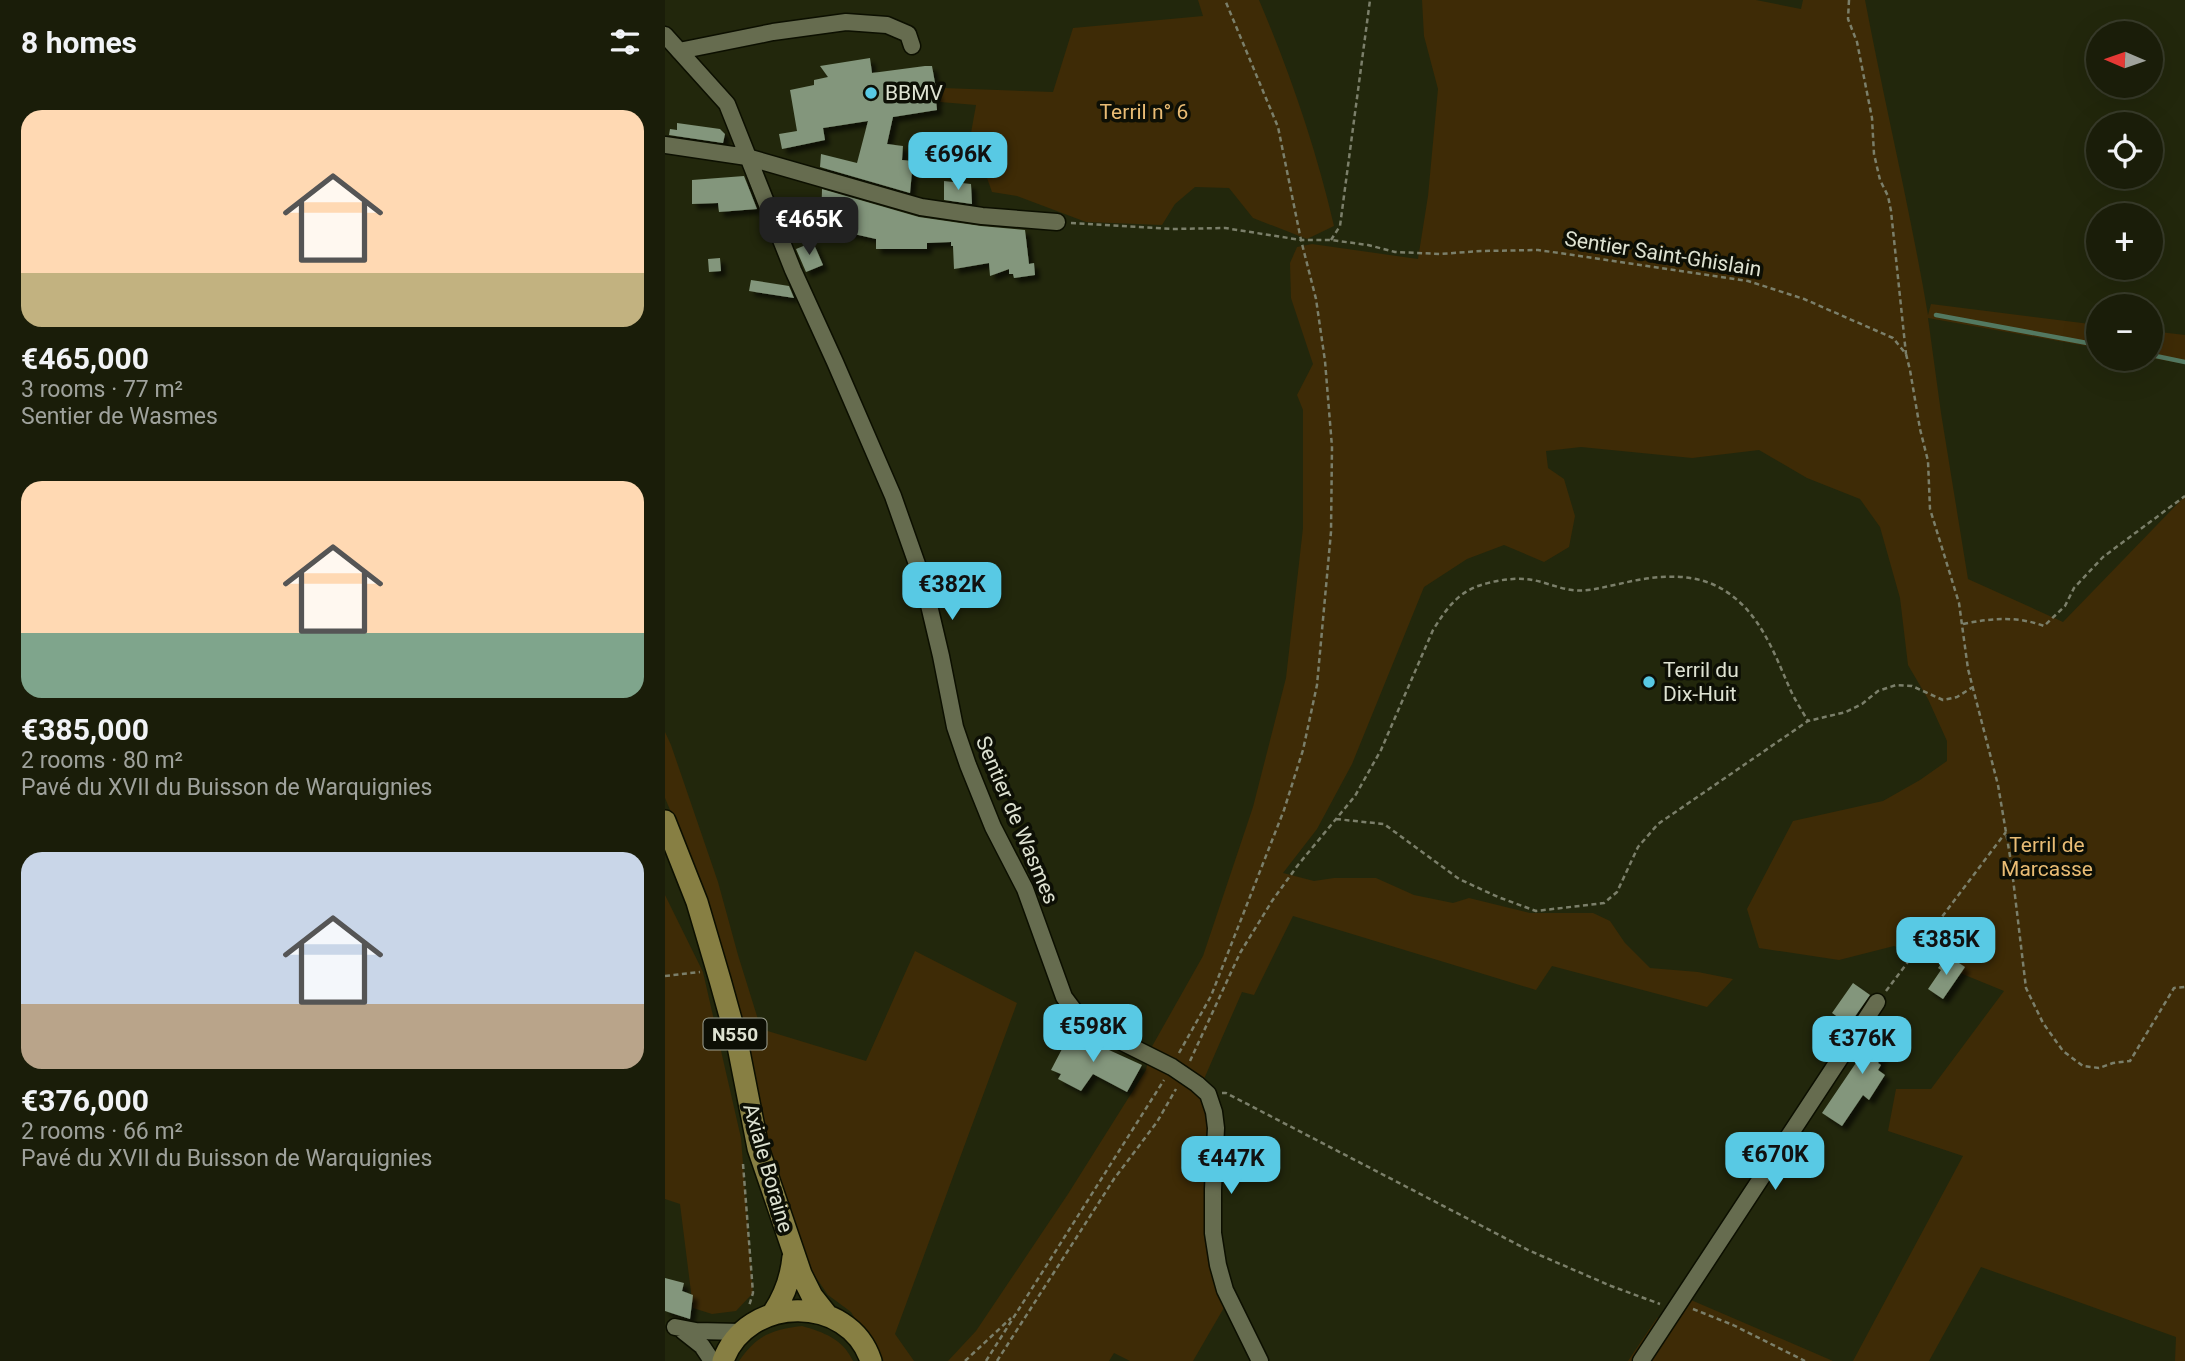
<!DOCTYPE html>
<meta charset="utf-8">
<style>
body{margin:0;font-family:Roboto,sans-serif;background:#232612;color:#f1f3f6;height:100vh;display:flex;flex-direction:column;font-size:26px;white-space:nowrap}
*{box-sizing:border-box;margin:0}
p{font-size:23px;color:#9fa29c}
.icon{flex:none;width:38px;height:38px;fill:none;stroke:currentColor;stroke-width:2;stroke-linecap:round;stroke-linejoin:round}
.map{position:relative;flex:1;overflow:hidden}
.details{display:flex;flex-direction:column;background:#1a1d09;width:665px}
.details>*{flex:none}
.needle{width:46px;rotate:272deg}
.fabs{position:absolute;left:1421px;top:21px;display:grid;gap:14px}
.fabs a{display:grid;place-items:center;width:77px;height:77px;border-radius:50%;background:#1a1d09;box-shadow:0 7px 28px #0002,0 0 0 2px #383b2a;font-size:35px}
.price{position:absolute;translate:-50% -60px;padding:0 16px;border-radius:14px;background:#58c9e4;color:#111;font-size:23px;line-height:46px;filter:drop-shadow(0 2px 4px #0008)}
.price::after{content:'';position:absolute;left:50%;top:42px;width:21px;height:16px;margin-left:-10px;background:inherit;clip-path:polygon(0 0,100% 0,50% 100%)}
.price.active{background:#222;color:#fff}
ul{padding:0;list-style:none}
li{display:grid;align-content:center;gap:14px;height:371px;padding:0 21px}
li span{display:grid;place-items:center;height:217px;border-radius:21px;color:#555}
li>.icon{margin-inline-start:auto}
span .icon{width:126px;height:126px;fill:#fffc;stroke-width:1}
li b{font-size:30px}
h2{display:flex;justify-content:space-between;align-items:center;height:84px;padding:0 21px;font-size:30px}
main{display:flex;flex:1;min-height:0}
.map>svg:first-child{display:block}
</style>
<main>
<section class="details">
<h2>8 homes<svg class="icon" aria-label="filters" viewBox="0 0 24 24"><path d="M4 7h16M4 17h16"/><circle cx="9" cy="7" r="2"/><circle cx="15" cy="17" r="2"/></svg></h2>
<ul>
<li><span style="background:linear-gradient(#ffd9b3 75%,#c2b280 0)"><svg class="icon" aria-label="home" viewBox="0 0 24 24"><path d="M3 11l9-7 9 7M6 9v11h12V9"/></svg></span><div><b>€465,000</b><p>3 rooms · 77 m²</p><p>Sentier de Wasmes</p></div></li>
<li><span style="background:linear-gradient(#ffd9b3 70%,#7fa58c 0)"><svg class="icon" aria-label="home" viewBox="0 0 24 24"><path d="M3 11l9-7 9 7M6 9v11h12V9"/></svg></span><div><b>€385,000</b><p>2 rooms · 80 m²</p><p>Pavé du XVII du Buisson de Warquignies</p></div></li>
<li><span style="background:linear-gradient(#c9d6e8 70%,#b9a48a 0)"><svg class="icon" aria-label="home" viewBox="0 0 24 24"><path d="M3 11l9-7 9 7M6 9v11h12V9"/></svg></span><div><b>€376,000</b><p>2 rooms · 66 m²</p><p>Pavé du XVII du Buisson de Warquignies</p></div></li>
</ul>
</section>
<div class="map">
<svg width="1520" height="1361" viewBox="0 0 1520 1361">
<defs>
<filter id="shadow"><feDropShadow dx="5" dy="5" stdDeviation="2" flood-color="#0009"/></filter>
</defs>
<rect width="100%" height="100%" fill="#22270c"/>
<path fill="#3e2b06" d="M 533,0 L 594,0 C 625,73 651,148 669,226 L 642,239 L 588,218 L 564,188 L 530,187 L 510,204 L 497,225 L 421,222 L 352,196 L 327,192 L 306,133 L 311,105 L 275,102 L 278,88 L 388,92 L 408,28 L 538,16 Z
M 757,0 L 1091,0 L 1136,9 L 1138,0 L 1200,0 C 1220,105 1245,209 1263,315 L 1266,304 L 1433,325 L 1433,348 L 1263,318 L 1276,413 L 1303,579 L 1398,622 L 1520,496 L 1520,1361 L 1510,1361 L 1511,1337 L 1316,1267 L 1264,1361 L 1188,1361 L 1298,1156 L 1223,1131 L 1231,1089 L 1266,1089 L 1339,991 L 1229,946 L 1174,960 L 1094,948 L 1082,909 L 1128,821 L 1218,801 L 1255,780 L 1282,761 L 1282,741 L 1263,699 L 1243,665 L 1235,598 L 1215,527 L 1195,499 L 1142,478 L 1094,450 L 1027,458 L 916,447 L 881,451 L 883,468 L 899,479 L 910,516 L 904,547 L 879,562 L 839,545 L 802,559 L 759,587 L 687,764 L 652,829 L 618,873 L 649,881 L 669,878 L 711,878 L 749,895 L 788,903 L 804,898 L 865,913 L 928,913 L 945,921 L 960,943 L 985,968 L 1033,972 L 1068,979 L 1042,1007 L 887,966 L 871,990 L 628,916 L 589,995 L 577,992 L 539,1079 L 557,1116 L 555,1225 L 564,1299 L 528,1361 L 465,1361 L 449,1353 L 444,1361 L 283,1361 L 311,1331 L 403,1194 L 481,1070 L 485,1050 L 538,956 L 588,807 L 621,678 L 638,528 L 638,410 L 632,395 L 648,364 L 626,298 L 625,263 L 632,247 L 647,244 L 753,259 L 763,196 L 773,89 L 759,36 Z
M 1486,331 L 1520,335 L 1520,364 L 1486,358 Z
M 0,732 L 6,745 L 53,882 L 73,955 L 96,1029 L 201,1061 L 250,951 L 352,1003 L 230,1334 L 249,1361 L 219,1361 L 203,1341 L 186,1312 L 163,1295 L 143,1266 L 96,1127 L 88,1070 L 64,970 L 34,878 L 0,798 Z
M 0,895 L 38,972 L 76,1138 L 88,1293 L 71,1311 L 47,1314 L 28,1308 L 15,1204 L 0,1199 Z
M 1026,1300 L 1168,1361 L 963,1361 L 992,1318 Z
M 137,1326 C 158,1332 178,1339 188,1361 L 74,1361 C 92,1335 106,1330 137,1326 Z"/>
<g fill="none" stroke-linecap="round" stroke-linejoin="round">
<path stroke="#537961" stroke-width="4.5" d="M 1271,315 L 1433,345
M 1486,355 L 1520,362"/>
</g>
<path fill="#83967c" filter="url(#shadow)" d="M 205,58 L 207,73 L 260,66 L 267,66 L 273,100 L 271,100 L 272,110 L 228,117 L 222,144 L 238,146 L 237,160 L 248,161 L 245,193 L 155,167 L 156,154 L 192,163 L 203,121 L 158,128 L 160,140 L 117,149 L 114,134 L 132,131 L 125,90 L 149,85 L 149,80 L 163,77 L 155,66 Z
M 12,123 L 55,129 L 60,134 L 58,143 L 4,135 L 5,129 L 12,130 Z
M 79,176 L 92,209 L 54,212 L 53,203 L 27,204 L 27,180 Z
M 279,181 L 306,184 L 307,204 L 279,200 Z
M 157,189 L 254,217 L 316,226 L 360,230 L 364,264 L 369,263 L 370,275 L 349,278 L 348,274 L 344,274 L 344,269 L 325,276 L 324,263 L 289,269 L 288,246 L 286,246 L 286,242 L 262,243 L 262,249 L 211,249 L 211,239 L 180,232 L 181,225 L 156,225 Z
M 148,242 L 158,265 L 141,272 L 131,249 Z
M 55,258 L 56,271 L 44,272 L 43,259 Z
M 86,280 L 124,286 L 129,298 L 84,291 Z
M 1282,955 L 1300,967 L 1278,999 L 1263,989 L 1276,970 L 1273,968 Z
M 1188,983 L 1205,995 L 1184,1025 L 1167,1013 Z
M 1220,1020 L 1236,1029 L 1213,1063 L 1216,1065 L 1213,1070 L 1220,1075 L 1204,1100 L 1198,1095 L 1177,1126 L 1157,1113 Z
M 408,1028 L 444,1050 L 477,1065 L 462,1092 L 428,1074 L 416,1091 L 393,1079 L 396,1074 L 386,1070 Z
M 0,1278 L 19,1283 L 17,1291 L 28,1295 L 25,1319 L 0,1311 Z"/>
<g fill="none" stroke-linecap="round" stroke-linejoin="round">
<defs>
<path id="minor" d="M 0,35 L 62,104 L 128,270 L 170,362 L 228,496 L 259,584 L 276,656 L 290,727 L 303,765 L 328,827 L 360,889 L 399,997 L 411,1013 L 437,1032 L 507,1067 L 532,1084 L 543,1094 L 549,1112 L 551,1128 L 548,1189 L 548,1233 L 553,1265 L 560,1290 L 595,1361
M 14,51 L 108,32 L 181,22 L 222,25 L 243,34 L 247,46
M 0,145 L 82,157 L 256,207 L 317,216 L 392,222
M 10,1327 L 31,1331 L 76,1332
M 18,1331 L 37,1346 L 47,1361
M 976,1361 L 1212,1002"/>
<path id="major" d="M 0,821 L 32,902 L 55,980 L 72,1041 L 93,1148 L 136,1274 L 147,1296 L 162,1315
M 108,1313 C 120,1295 126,1278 128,1257
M 58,1361 C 81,1295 184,1293 206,1361"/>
</defs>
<use href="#minor" stroke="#0c0f00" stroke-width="19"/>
<use href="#major" stroke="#0c0f00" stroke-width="24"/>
<path stroke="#7b7f6a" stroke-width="2.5" stroke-dasharray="5 3.5" stroke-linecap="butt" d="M 1184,0 L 1183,19 L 1192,42 L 1207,118 L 1209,154 L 1215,180 L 1223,196 L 1226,211 L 1241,354
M 406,223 L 507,229 L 560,228 L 636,240 L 666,240 L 703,245 L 730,252 L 775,254 L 816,251 L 873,250 L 922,257 L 1083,281 L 1139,299 L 1228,338 L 1241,354 L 1245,370 L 1255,429 L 1263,461 L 1265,509 L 1294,603 L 1303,669 L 1333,785 L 1346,862 L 1361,988 L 1378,1023 L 1398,1051 L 1418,1066 L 1434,1068 L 1448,1063 L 1465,1061 L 1509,988 L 1520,987
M 666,240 L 675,226 L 705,0
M 1298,624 C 1327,618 1352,616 1379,626 L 1400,606 L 1409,588 L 1438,557 L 1520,496
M 671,819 L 719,824 L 794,879 L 833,897 L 871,911 L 939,903 L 952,892 L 973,847 L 993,824 L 1143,721 L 1181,712 L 1197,704 L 1213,691 L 1231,685 L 1247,686 L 1278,700 L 1292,697 L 1308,687
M 0,976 L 35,972
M 1221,991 L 1341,832
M 514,1053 L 546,996 L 619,810 L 638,750 L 652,685 L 666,532 L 667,447 L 660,361 L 651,299 L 636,240 L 613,127 L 560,0
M 525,1061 L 575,953 L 607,901 L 633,865 L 690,796 L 716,750 L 768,630 C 780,611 791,594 813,586 C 827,581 845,578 860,579 C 876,580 891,588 907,590 C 924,592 938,587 954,584 C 991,575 1034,570 1066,595 C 1097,618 1110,655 1125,689 C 1130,700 1137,711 1143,721
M 557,1093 L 561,1093 L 863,1250 L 946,1286 L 995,1304
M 78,1164 L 88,1293 L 84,1306
M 1028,1309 L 1068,1325 L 1140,1361
M 300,1361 L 346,1318
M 321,1361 L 499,1080
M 332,1361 L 449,1179 L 492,1122 L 511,1089"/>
<use href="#minor" stroke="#666c4f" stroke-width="16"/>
<use href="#major" stroke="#877f43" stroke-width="21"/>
</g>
<g fill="#58c9e4" stroke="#0d0f05" stroke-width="2.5">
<circle cx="206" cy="93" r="7"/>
<circle cx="984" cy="682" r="7"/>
</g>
<g text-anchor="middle" stroke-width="7" stroke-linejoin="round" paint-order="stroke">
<rect fill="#0d0f05" stroke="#9fa394" stroke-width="2" x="38.5" y="1018.5" width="63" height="31" rx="5"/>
<g font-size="19" font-weight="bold" fill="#dee2d2">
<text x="70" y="1041">N550</text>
</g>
<g font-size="21" fill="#dee2d2" stroke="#0d0f05" text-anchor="start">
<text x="220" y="100">BBMV</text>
<text x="998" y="677">Terril du<tspan x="998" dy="24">Dix-Huit</tspan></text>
</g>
<g font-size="21" fill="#e9bc74" stroke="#0d0f05">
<text x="479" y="119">Terril n° 6</text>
<text x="1382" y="852">Terril de<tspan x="1382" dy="24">Marcasse</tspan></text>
</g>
<g font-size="21" fill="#dee2d2" stroke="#0d0f05">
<text transform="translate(998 254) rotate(9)" y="7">Sentier Saint-Ghislain</text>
<text transform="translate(352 820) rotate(67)" y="7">Sentier de Wasmes</text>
<text transform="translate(103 1168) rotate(74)" y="7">Axiale Boraine</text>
</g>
</g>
</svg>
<div class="fabs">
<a><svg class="needle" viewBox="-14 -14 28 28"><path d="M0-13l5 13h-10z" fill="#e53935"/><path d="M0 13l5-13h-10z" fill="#9fa29c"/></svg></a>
<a><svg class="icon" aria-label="locate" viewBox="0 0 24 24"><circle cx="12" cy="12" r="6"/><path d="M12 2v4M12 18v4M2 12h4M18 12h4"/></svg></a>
<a>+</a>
<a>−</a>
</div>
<b class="price" style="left:293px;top:192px">€696K</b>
<b class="price active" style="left:144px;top:257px">€465K</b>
<b class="price" style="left:287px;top:622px">€382K</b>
<b class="price" style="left:1281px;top:977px">€385K</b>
<b class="price" style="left:428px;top:1064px">€598K</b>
<b class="price" style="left:1197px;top:1076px">€376K</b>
<b class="price" style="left:1110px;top:1192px">€670K</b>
<b class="price" style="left:566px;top:1196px">€447K</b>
</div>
</main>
